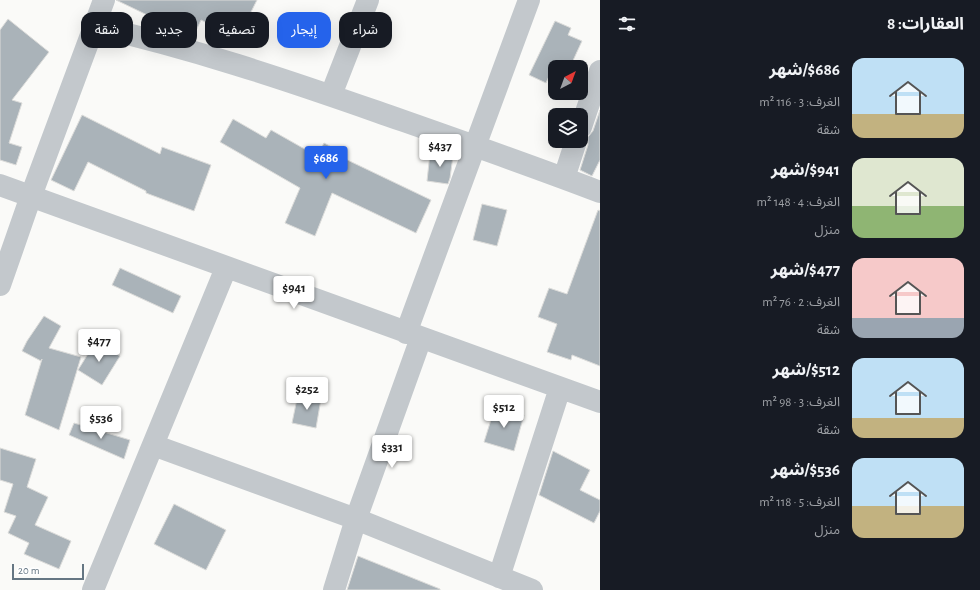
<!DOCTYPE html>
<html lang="ar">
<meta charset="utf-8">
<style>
body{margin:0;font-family:"Alegreya Sans","Noto Sans Arabic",sans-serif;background:#242831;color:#f1f3f6;direction:rtl;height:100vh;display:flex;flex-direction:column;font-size:15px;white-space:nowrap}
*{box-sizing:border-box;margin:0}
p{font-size:13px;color:#9ea1a6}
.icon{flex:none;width:22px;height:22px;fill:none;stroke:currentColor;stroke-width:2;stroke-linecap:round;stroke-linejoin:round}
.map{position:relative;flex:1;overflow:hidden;direction:ltr}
.drawer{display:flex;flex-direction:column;background:#171b24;width:380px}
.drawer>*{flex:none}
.top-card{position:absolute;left:12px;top:12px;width:380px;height:36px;direction:rtl;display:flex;gap:8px}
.needle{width:26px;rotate:41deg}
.tools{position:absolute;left:548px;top:60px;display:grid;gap:8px}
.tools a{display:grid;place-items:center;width:40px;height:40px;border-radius:8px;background:#171b24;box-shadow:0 4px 16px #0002;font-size:20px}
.scale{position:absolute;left:12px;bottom:10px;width:72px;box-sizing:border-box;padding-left:4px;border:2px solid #657683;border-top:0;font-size:11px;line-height:14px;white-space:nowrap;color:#657683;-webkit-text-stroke:3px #fff;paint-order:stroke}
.price{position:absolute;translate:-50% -34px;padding:0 9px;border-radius:4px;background:#fff;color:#222;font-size:13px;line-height:26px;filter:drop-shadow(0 1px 2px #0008)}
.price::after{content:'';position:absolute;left:50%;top:24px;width:12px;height:9px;margin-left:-6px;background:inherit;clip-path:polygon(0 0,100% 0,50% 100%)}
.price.current{background:#2563eb;color:#fff}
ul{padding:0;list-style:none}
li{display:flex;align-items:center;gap:12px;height:100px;padding:0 16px}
li span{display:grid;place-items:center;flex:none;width:112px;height:80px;border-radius:12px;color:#555}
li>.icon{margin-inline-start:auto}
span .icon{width:48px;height:48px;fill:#fffc;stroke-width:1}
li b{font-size:17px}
h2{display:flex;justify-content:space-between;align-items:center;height:48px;padding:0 16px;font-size:17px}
.tag{padding:0 14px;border-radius:12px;background:#171b24;box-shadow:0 4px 16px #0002;font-size:14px;line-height:36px}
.tag.current{background:#2563eb;color:#fff}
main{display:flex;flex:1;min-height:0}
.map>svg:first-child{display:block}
</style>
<main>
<section class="drawer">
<h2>العقارات: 8<svg class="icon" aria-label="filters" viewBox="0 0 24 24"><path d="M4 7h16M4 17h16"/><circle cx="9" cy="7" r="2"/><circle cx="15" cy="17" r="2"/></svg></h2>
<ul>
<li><span style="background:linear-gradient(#bfe0f5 70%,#c2b280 0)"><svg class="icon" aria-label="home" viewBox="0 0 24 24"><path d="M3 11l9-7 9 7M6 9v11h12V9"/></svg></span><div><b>$686/شهر</b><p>الغرف: 3 · 116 m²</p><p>شقة</p></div></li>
<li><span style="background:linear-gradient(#dfe7d0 60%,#8fb573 0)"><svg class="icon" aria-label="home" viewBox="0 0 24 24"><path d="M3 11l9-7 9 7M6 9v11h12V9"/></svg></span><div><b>$941/شهر</b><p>الغرف: 4 · 148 m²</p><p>منزل</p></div></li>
<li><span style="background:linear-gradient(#f6c9c9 75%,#9aa5b1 0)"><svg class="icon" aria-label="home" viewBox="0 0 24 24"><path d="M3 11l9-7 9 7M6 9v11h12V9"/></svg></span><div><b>$477/شهر</b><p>الغرف: 2 · 76 m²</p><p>شقة</p></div></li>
<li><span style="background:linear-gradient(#bfe0f5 75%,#c2b280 0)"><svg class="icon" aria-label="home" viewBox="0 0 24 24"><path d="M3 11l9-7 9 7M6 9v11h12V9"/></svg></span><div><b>$512/شهر</b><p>الغرف: 3 · 98 m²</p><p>شقة</p></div></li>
<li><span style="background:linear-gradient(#bfe0f5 60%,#c2b280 0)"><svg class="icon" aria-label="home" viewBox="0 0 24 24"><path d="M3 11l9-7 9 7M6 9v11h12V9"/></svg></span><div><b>$536/شهر</b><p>الغرف: 5 · 118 m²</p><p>منزل</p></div></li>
</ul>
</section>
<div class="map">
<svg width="600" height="590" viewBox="0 0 600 590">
<rect width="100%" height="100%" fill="#fafaf8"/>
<path fill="#aab3b9" stroke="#dcdcda" d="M 116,0 L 257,0 L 247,20 L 264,30 L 255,46 L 201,20 L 193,37 Z
M 8,19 L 49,52 L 12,100 L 22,103 L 9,143 L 22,147 L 16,165 L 0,160 L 0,30 Z
M 555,21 L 571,28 L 568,35 L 582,41 L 570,67 L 553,67 L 546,83 L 529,75 Z
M 600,110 L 600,160 L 592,176 L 580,170 L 588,145 L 588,137 L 593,131 Z
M 82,115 L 160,154 L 162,147 L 211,165 L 194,211 L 146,193 L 146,191 L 88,162 L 74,191 L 51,180 Z
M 233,119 L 266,138 L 271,130 L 317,156 L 324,143 L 341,152 L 339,156 L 431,200 L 416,233 L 332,193 L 315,236 L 285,223 L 300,188 L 220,142 Z
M 430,153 L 453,156 L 450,178 L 448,184 L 427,181 Z
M 482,204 L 507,210 L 497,246 L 473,240 Z
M 598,210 L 600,211 L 600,366 L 572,355 L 571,360 L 547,352 L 557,324 L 538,317 L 549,288 L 567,294 Z
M 120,268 L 181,296 L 173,313 L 112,285 Z
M 44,316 L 61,326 L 49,348 L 81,357 L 59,430 L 25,415 L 42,359 L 41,361 L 22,351 L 27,341 Z
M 96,341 L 120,356 L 102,385 L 78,370 Z
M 298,394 L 321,399 L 316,428 L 292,423 Z
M 495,407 L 524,415 L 514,451 L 484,442 Z
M 74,423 L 130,440 L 124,459 L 69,435 Z
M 0,448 L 36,459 L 27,487 L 48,497 L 35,525 L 71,541 L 59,569 L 24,554 L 29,543 L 8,533 L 16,516 L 4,512 L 13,484 L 0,480 Z
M 553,451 L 590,470 L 580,490 L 600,500 L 600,511 L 594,523 L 539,495 Z
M 174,504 L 226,530 L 206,570 L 154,544 Z
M 358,556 L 440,589 L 440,590 L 347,590 Z"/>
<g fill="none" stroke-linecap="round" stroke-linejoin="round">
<path stroke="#c3c8cc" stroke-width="22" d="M 94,26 C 191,48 284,79 378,112 C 452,138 527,164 600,192
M 331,95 L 368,0
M 581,127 L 600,71
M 564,178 L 576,141
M 0,185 L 600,402
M 0,285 L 31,196 L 104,0
M 406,333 L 529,0
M 153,445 L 356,519 L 532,590
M 499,577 L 560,388
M 93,590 L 226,268
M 334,590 L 356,519 L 421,338"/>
</g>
</svg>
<div class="tools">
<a><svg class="needle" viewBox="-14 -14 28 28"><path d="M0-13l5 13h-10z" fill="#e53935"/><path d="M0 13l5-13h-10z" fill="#9ea1a6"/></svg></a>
<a><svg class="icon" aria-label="layers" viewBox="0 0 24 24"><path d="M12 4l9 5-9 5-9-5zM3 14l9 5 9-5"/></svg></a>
</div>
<div class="scale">20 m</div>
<b class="price" style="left:440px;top:168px">$437</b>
<b class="price current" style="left:326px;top:180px">$686</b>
<b class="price" style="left:294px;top:310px">$941</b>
<b class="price" style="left:99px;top:363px">$477</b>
<b class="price" style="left:307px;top:411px">$252</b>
<b class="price" style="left:504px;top:429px">$512</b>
<b class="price" style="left:101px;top:440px">$536</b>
<b class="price" style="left:392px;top:469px">$331</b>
<div class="top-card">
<a class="tag">شراء</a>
<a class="tag current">إيجار</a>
<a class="tag">تصفية</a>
<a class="tag">جديد</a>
<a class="tag">شقة</a>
</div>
</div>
</main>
